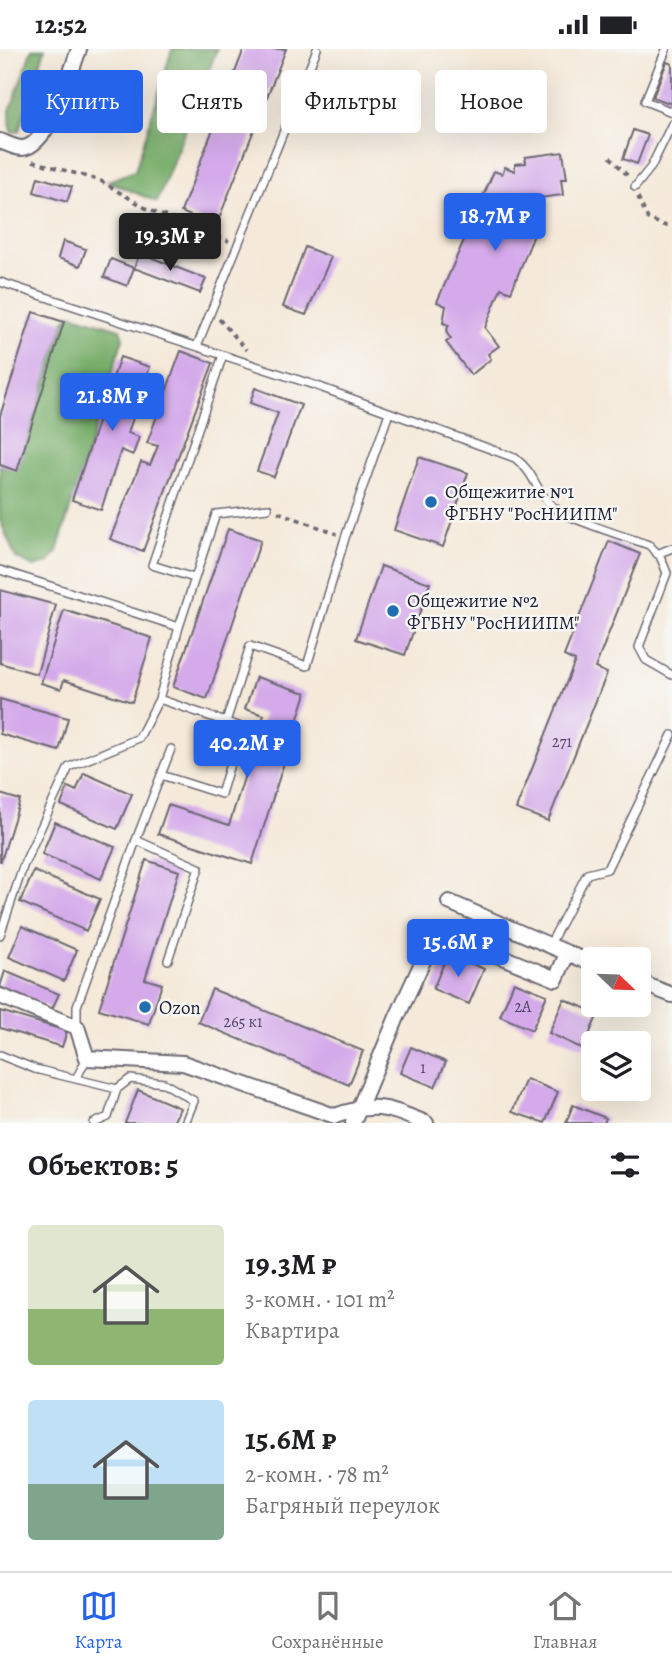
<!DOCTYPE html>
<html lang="ru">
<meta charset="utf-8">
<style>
body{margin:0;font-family:Alegreya,serif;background:#f6f6f6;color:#202124;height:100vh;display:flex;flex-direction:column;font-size:26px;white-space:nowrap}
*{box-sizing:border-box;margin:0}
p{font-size:23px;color:#757577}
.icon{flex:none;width:38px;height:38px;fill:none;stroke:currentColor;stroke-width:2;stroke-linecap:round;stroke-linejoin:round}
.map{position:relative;height:1074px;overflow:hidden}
.side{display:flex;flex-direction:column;background:#fff;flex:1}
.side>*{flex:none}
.hud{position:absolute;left:21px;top:21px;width:630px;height:63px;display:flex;gap:14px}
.needle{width:46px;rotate:113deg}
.controls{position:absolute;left:581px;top:898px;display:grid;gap:14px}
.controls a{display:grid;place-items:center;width:70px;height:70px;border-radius:7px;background:#fff;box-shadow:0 7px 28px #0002;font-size:35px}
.price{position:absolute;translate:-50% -60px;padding:0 16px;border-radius:7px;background:#2563eb;color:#fff;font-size:23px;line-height:46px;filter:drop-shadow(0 2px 4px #0008)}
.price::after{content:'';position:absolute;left:50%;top:42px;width:21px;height:16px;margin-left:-10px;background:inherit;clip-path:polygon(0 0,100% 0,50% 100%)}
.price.selected{background:#222;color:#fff}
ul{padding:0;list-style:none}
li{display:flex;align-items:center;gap:21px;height:175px;padding:0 28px}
li span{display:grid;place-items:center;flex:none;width:196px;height:140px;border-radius:7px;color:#555}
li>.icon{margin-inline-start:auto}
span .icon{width:84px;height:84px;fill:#fffc;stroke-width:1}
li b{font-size:30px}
h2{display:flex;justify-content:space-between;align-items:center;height:84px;padding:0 28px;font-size:30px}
.chip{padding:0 24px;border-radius:7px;background:#fff;box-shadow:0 7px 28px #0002;font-size:24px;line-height:63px}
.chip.selected{background:#2563eb;color:#fff}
.status{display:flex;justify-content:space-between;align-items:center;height:49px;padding:0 35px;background:#fff;direction:ltr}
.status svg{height:19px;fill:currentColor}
.tab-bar{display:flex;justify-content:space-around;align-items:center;height:98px;border-top:2px solid #e0e0e0;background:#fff;font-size:19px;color:#757577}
.tab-bar a{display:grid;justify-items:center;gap:4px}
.tab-bar .selected{color:#2563eb}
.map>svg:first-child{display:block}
</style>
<div class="status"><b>12:52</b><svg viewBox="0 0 49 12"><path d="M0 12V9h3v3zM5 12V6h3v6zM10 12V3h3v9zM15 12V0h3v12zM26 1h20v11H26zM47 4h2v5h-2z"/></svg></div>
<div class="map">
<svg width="672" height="1074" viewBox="0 0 672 1074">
<rect width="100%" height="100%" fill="#f6f6f2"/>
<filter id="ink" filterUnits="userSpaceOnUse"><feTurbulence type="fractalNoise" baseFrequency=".0143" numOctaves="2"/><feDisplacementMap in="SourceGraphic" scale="14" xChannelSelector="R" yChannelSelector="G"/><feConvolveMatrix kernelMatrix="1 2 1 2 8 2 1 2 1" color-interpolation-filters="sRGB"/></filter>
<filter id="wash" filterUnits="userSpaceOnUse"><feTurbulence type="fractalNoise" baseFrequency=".00686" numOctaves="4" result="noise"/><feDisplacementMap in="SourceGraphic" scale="28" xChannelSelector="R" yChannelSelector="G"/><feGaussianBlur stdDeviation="1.57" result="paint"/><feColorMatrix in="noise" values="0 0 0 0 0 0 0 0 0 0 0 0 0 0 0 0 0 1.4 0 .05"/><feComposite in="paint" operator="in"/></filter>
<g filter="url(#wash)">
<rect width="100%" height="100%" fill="#f5e9d9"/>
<path fill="#78ae6b" stroke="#4d6853" stroke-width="2" d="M 32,0 L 45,0 L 19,82 L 11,83 L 10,62 Z
M 172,0 L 217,0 L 157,153 L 108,132 L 135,122 Z
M 70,265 L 120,280 L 123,289 L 57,502 L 48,514 L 34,518 L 16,509 L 0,471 L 0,416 L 17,421 L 64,273 Z"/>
<g id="blocks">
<path fill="#d4aaea" d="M 244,0 L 286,0 L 216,177 L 181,163 Z
M 667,13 L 672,15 L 672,55 L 653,48 Z
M 633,81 L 648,86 L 637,115 L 623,110 Z
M 563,103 L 567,130 L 561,130 L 563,146 L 539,149 L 526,180 L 535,183 L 511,243 L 501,239 L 485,279 L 499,297 L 488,305 L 491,310 L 471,326 L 446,293 L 451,290 L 446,283 L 449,276 L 443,274 L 446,257 L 437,253 L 494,122 L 502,125 L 505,118 L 515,122 L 515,115 L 526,114 L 525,108 Z
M 38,128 L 72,138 L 67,153 L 34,143 Z
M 155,172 L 165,176 L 160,191 L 150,187 Z
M 63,192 L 86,200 L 80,217 L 58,209 Z
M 305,198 L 331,208 L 306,266 L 283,258 Z
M 140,204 L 206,230 L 200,244 L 134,219 Z
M 111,210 L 134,219 L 127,237 L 104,228 Z
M 33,263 L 64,273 L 17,422 L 0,416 L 0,367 Z
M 181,302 L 213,314 L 143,502 L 110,490 L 141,413 L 150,416 L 158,397 L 147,394 Z
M 120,308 L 150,318 L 128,384 L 139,388 L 133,406 L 121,401 L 101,461 L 72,451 Z
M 255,339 L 301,356 L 274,428 L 257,422 L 278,364 L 250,354 Z
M 419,408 L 468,424 L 443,498 L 394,481 Z
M 228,480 L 261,491 L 207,650 L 173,638 Z
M 609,492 L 640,505 L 595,619 L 607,624 L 548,772 L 516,760 L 575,612 L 564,607 Z
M 381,517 L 430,534 L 405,606 L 356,590 Z
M 0,541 L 56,556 L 37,625 L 0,614 Z
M 64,561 L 152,589 L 132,653 L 64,631 L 61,640 L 41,634 Z
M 256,628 L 306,644 L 252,815 L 158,785 L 168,756 L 229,776 L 264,666 L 245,660 Z
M 0,650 L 68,669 L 59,702 L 0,685 Z
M 84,724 L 132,745 L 117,780 L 61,756 L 68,738 L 76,742 Z
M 0,745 L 20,751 L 1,812 L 0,812 Z
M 55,773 L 115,798 L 101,830 L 42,805 Z
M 146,811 L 179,822 L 145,930 L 162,935 L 149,975 L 99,960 Z
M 34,822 L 100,850 L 86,882 L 20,853 Z
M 22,877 L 77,901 L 64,932 L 9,908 Z
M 448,904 L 484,920 L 469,955 L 433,940 Z
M 5,922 L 59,945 L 52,960 L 0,938 Z
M 514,933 L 547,946 L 532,981 L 500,967 Z
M 212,940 L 363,1002 L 349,1036 L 198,973 Z
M 564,950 L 598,965 L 583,1000 L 549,984 Z
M 0,962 L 67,982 L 62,998 L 0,979 Z
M 411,998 L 446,1013 L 435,1038 L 400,1024 Z
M 526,1030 L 558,1043 L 545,1074 L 512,1063 Z
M 138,1041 L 180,1059 L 173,1074 L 125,1074 Z
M 573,1056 L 606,1069 L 604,1074 L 566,1074 Z"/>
</g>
</g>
<g filter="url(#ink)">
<use href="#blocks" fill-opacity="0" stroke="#6c6872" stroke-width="2"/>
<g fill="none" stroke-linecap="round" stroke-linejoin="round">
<defs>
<path id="service" d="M 666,1 L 645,52 L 672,63
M 635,138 L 651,118 L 672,75
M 0,233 L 317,337 L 515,409 C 536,425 534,440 551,456 C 566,470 627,488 649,496 L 660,507 L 667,524 L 639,598 L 646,611 L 672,626
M 197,297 L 317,0
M 657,505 L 672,499
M 0,521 L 179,578 L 216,465 L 268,459
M 194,529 L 152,516 L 223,306
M 226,673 L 250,597 L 307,617 L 345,489 L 389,364
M 171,700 L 161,726 L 221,745 L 241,678 L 159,650 L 179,578
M 136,791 L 161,726
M 0,886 L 24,815 L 69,718 L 139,689 L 159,650
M 549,897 L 587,825 L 607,820 L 672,686
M 77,977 L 77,957 L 136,791 L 199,819 L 168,911
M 0,1006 L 35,1020 L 117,1040
M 77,1028 L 87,1009
M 94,1074 L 108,1068 L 117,1040 L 130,1030 L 164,1034 L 194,1052 L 185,1074"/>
<path id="minor" d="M 0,92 C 6,94 15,99 22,99 C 49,98 71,22 79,0
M 449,853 L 593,915
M 639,933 L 672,946
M 0,947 L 77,978 L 87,1009 L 183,1014 L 335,1067 C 376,1052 388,1059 426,1074
M 353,1074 L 397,968 L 435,886 L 453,888 L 556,930 L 567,905"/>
</defs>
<use href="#service" stroke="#6c6872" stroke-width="10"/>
<use href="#minor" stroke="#6c6872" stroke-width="18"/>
<path stroke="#6c6872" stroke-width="3.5" stroke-dasharray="5 5" stroke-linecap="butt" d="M 610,108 L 629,128
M 33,112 L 101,132 L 149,161 L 229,192
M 638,148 L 648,170 L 672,179
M 219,270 L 247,301
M 278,463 L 337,485"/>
<use href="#service" stroke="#fff" stroke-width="7"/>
<use href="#minor" stroke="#fff" stroke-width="14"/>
</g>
</g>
<g fill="#1f6fb2" stroke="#f6f6f2" stroke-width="2.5">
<circle cx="431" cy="453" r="7"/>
<circle cx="393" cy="562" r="7"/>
<circle cx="145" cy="958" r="7"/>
</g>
<g text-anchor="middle" stroke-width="5" stroke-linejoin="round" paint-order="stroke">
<g font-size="16" fill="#4e4467">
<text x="562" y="698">271</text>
<text x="523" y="963">2А</text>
<text x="243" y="978">265 к1</text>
<text x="423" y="1024">1</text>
</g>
<g font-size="19" fill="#22223b" stroke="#f6f6f2" text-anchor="start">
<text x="445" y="449">Общежитие №1<tspan x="445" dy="22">ФГБНУ "РосНИИПМ"</tspan></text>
<text x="407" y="558">Общежитие №2<tspan x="407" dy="22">ФГБНУ "РосНИИПМ"</tspan></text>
<text x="159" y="965">Ozon</text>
</g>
</g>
</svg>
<div class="controls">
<a><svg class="needle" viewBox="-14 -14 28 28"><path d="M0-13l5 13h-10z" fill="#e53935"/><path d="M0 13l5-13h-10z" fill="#757577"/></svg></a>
<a><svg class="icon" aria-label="layers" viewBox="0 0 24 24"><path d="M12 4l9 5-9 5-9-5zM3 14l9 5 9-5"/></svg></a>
</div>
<b class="price" style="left:495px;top:204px">18.7M ₽</b>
<b class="price selected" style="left:170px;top:224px">19.3M ₽</b>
<b class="price" style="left:112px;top:384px">21.8M ₽</b>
<b class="price" style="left:247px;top:731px">40.2M ₽</b>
<b class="price" style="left:458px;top:930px">15.6M ₽</b>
<div class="hud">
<a class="chip selected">Купить</a>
<a class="chip">Снять</a>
<a class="chip">Фильтры</a>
<a class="chip">Новое</a>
</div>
</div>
<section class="side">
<h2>Объектов: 5<svg class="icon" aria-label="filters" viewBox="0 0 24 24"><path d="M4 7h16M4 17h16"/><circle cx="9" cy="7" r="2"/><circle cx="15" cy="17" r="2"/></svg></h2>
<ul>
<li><span style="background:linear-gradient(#dfe7d0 60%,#8fb573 0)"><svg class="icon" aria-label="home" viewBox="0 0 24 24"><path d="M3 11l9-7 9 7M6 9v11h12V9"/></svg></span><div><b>19.3M ₽</b><p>3-комн. · 101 m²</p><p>Квартира</p></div></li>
<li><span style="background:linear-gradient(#bfe0f5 60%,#7fa58c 0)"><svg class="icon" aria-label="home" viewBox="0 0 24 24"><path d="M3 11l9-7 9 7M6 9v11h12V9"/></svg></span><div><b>15.6M ₽</b><p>2-комн. · 78 m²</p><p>Багряный переулок</p></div></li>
</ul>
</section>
<nav class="tab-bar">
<a class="selected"><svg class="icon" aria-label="map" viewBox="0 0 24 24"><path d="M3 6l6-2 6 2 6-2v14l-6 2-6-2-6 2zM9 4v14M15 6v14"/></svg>Карта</a>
<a><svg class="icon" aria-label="saved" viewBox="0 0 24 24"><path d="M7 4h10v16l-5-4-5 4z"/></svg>Сохранённые</a>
<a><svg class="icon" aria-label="home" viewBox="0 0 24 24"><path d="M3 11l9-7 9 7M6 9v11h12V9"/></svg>Главная</a>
</nav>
